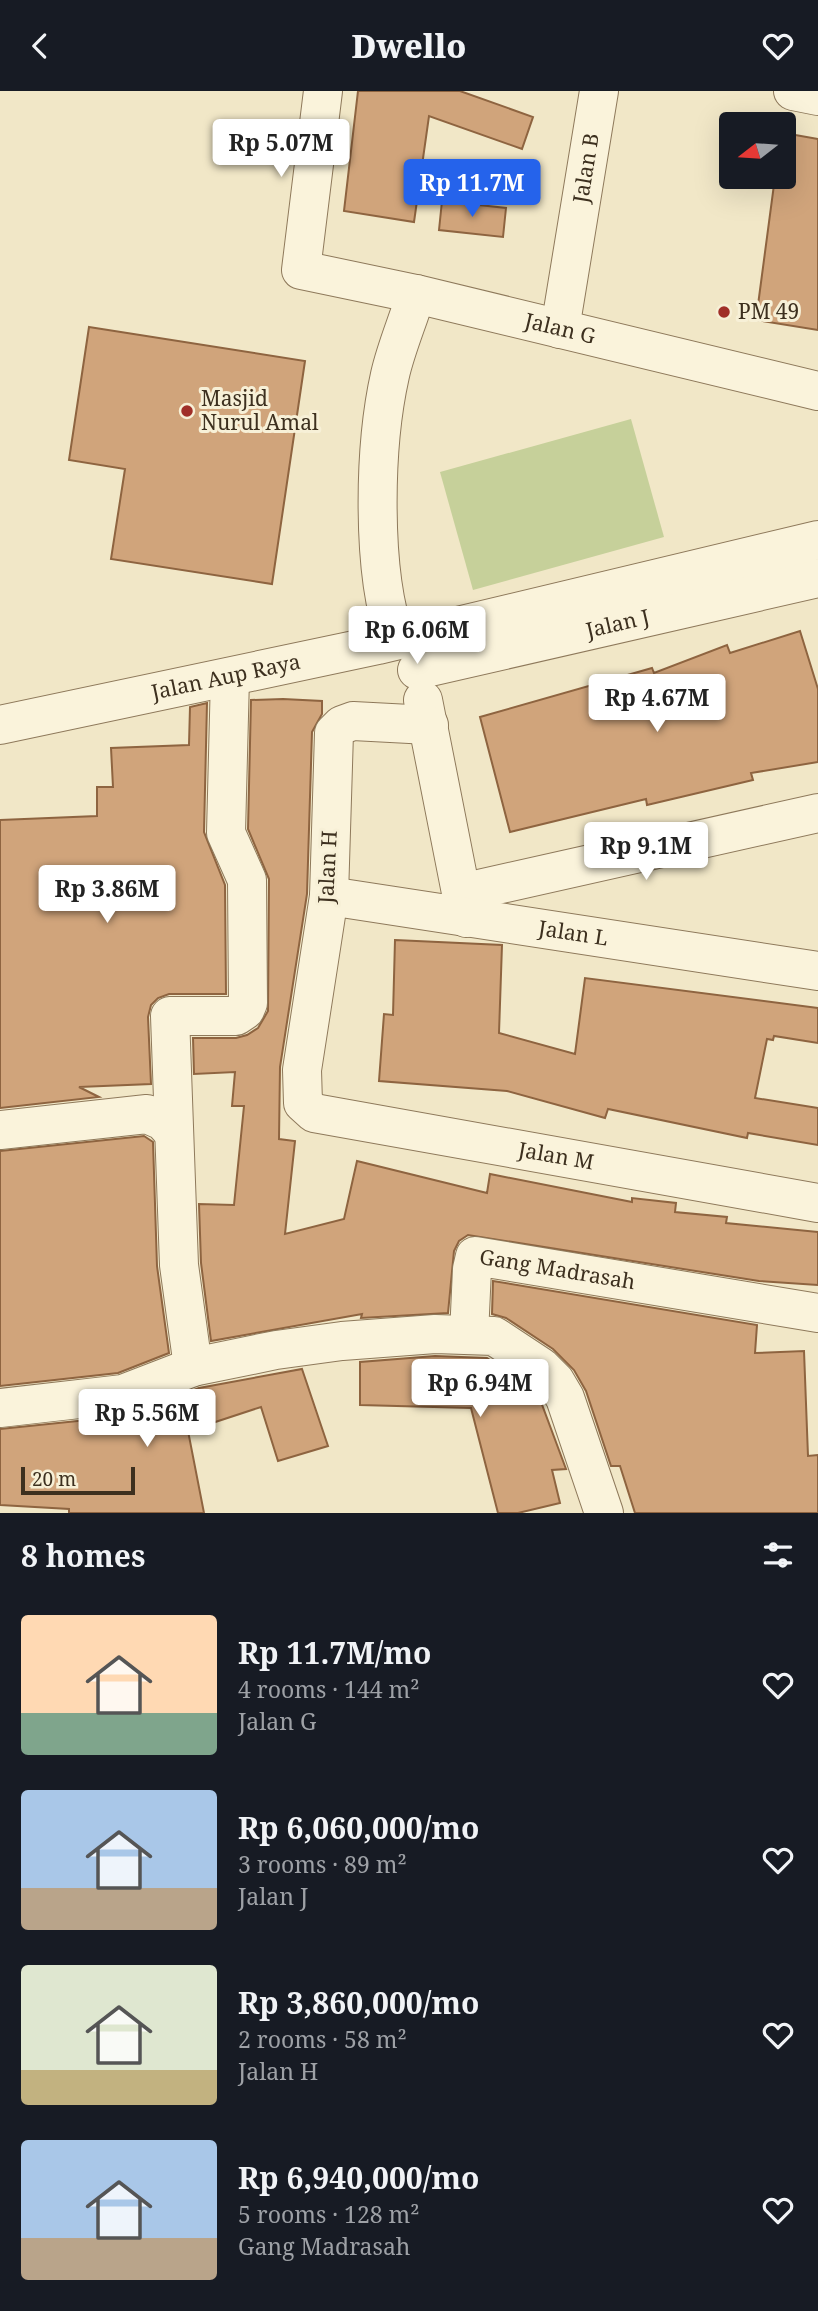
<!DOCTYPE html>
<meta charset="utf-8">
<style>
body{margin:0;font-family:"Noto Serif",serif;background:#242831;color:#f1f3f6;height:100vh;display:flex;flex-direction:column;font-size:26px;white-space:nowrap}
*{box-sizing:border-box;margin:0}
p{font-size:23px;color:#9ea1a6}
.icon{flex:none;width:38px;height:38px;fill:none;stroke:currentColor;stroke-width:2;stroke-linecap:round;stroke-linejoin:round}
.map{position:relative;height:1422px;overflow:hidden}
.drawer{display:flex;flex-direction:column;background:#171b24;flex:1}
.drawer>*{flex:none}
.needle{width:46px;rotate:253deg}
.fabs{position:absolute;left:719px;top:21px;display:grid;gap:14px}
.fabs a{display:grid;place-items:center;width:77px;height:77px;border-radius:7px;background:#171b24;box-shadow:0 7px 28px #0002;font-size:35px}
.scale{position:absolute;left:21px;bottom:18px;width:114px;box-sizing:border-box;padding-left:7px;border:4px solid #3d301f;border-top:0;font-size:19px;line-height:24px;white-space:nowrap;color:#3d301f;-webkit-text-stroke:5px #f7f0d7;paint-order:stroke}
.price{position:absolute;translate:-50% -60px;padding:0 16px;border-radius:7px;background:#fff;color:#222;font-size:23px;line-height:46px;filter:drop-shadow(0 2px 4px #0008)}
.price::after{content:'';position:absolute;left:50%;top:42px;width:21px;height:16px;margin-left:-10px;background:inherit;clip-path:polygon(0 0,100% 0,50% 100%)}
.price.on{background:#2563eb;color:#fff}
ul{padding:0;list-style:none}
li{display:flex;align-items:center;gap:21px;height:175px;padding:0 21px}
li span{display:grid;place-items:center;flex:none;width:196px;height:140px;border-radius:7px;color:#555}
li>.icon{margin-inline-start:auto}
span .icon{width:84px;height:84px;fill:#fffc;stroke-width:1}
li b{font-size:30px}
h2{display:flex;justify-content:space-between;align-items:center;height:84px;padding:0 21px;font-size:30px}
header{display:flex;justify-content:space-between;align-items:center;height:91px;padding:0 21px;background:#171b24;font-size:32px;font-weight:800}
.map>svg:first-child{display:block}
</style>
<header><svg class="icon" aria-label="back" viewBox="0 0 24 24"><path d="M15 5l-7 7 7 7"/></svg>Dwello<svg class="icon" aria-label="heart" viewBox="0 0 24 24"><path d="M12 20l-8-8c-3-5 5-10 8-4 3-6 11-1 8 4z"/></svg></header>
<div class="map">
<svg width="818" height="1422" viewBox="0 0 818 1422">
<rect width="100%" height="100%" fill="#f1e7c7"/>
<path fill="#c6d09a" d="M 631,328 L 664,446 L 473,499 L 440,381 Z"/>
<path fill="#d0a47b" stroke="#8e6440" stroke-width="2" d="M 358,0 L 460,0 L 533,26 L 522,58 L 429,25 L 414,131 L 344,120 Z
M 784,42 L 818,48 L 818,239 L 756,229 L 775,86 L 784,86 Z
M 442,110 L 506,117 L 503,146 L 439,139 Z
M 89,236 L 305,270 L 272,493 L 111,468 L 125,378 L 69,369 Z
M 800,540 L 818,598 L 818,671 L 751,682 L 753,689 L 647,714 L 646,708 L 510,741 L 480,626 L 652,577 L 654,582 L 727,554 L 730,562 Z
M 283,608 L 322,610 L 322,623 L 312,641 L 307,803 L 280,976 L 279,1048 L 295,1050 L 285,1143 L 344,1128 L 357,1070 L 487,1102 L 490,1083 L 632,1111 L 632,1107 L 676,1112 L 675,1121 L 727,1126 L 726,1132 L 818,1141 L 818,1194 L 759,1190 L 468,1144 L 459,1150 L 454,1160 L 448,1222 L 361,1227 L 362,1223 L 211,1250 L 201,1172 L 199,1113 L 234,1114 L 244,1015 L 232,1015 L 235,981 L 194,983 L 193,947 L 236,947 L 247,944 L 258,937 L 268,920 L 269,788 L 248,738 L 251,609 Z
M 207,612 L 204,741 L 225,794 L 226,903 L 169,903 L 158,907 L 151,914 L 148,926 L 151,993 L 79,996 L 99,1006 L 0,1017 L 0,729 L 97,725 L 97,696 L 113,696 L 111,657 L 189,654 L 190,616 Z
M 395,849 L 502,854 L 499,942 L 575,963 L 585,887 L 818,917 L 818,952 L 774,945 L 773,949 L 767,948 L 755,1007 L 818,1017 L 818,1054 L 748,1042 L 747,1047 L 608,1018 L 605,1027 L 507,1000 L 379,990 L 384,923 L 393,924 Z
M 144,1045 L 153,1051 L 157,1175 L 169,1262 L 118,1282 L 0,1295 L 0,1060 Z
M 493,1190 L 757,1234 L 755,1262 L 804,1260 L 808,1365 L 818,1364 L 818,1422 L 635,1422 L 620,1375 L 611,1375 L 586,1300 L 574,1279 L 553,1258 L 506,1227 L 492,1223 Z
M 435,1265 L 487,1267 L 538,1303 L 566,1378 L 552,1379 L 560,1412 L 518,1422 L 498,1422 L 471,1317 L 360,1314 L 360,1271 Z
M 302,1278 L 328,1355 L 278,1370 L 261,1316 L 188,1340 L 204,1422 L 69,1422 L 69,1418 L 0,1414 L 0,1338 L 126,1325 L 199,1297 Z"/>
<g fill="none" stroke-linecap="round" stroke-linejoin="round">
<defs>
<g id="minor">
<path id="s1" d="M 323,0 L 301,179 L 416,203 L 818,300"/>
<path d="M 793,0 L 818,5"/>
<path id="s2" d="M 560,238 L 599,0"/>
<path d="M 396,549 C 371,482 374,355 390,284 C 396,257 408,230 416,203"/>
<path id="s3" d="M 417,579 L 818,487"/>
<path d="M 423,609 L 466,827"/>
<path id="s4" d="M 0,634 L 378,554 L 818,449"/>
<path id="s5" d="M 429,634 L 353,630 L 342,634 L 334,642 L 329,805 L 302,979 L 303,1012 L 314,1022 L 818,1112"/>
<path d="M 461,802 L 818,722"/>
<path id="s6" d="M 329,805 L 818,880"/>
<path d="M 0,1039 L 147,1023 L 163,1030 L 172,1040"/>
<path id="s7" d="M 469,1244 L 472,1178 L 475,1165 L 818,1222"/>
<path d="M 193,1276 L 179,1174 L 170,925 L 236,925 L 245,919 L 248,912 L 247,789 L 226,742 L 230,586"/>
<path d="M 0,1317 L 123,1303 L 193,1276 L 276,1259 L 342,1250 L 435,1243 L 494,1245 L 541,1276 L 555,1290 L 565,1307 L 604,1422"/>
</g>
</defs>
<use href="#minor" stroke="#8e795b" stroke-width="40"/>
<use href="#minor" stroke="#faf3db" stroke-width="38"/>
</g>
<g fill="#a02f28" stroke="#f7f0d7" stroke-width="2.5">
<circle cx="724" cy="221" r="7"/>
<circle cx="187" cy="320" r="7"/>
</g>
<g text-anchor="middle" stroke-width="6" stroke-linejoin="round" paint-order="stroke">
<g font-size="21" fill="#3d301f" stroke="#f7f0d7">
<text dy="7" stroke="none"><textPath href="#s2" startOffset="163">Jalan B</textPath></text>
<text dy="7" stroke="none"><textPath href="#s1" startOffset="446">Jalan G</textPath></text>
<text dy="7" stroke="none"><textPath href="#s3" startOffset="206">Jalan J</textPath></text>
<text dy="7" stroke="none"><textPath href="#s4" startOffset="231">Jalan Aup Raya</textPath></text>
<text transform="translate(328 776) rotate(-87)" y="7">Jalan H</text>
<text dy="7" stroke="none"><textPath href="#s6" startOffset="247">Jalan L</textPath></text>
<text dy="7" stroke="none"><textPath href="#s5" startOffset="732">Jalan M</textPath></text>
<text dy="7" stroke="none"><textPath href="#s7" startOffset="163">Gang Madrasah</textPath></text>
</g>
<g font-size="21" fill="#3d301f" stroke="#f7f0d7" text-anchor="start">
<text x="738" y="228">PM 49</text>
<text x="201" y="315">Masjid<tspan x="201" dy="24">Nurul Amal</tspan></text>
</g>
</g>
</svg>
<div class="fabs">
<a><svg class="needle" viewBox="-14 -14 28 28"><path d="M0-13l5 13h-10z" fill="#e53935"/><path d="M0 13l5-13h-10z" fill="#9ea1a6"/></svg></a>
</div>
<div class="scale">20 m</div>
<b class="price" style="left:281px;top:88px">Rp 5.07M</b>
<b class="price on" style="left:472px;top:128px">Rp 11.7M</b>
<b class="price" style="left:417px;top:575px">Rp 6.06M</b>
<b class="price" style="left:657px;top:643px">Rp 4.67M</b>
<b class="price" style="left:646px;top:791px">Rp 9.1M</b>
<b class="price" style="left:107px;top:834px">Rp 3.86M</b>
<b class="price" style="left:480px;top:1328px">Rp 6.94M</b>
<b class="price" style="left:147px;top:1358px">Rp 5.56M</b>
</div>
<section class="drawer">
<h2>8 homes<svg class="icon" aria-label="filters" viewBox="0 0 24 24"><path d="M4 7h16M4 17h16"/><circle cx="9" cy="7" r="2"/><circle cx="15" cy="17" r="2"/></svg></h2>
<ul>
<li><span style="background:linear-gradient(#ffd9b3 70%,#7fa58c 0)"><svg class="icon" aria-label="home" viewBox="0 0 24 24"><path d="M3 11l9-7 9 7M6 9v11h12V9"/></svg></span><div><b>Rp 11.7M/mo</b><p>4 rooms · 144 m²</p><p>Jalan G</p></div><svg class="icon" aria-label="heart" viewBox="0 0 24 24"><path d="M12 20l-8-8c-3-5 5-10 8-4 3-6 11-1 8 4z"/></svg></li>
<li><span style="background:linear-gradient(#a9c7e8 70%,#b9a48a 0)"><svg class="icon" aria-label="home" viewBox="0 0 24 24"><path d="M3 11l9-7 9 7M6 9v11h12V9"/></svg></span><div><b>Rp 6,060,000/mo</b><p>3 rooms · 89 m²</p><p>Jalan J</p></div><svg class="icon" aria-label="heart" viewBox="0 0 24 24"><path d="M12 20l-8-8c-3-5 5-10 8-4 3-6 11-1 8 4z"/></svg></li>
<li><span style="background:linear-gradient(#dfe7d0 75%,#c2b280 0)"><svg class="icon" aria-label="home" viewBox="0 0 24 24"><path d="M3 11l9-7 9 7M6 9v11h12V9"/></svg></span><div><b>Rp 3,860,000/mo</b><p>2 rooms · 58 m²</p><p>Jalan H</p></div><svg class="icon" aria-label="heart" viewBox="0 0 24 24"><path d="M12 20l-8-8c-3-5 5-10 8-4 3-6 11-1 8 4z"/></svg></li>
<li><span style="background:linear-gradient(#a9c7e8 70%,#b9a48a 0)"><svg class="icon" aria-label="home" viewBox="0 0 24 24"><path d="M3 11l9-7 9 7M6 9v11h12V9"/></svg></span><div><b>Rp 6,940,000/mo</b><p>5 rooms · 128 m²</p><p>Gang Madrasah</p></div><svg class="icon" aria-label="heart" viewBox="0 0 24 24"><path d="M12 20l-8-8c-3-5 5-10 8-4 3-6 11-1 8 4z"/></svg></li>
</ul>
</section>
